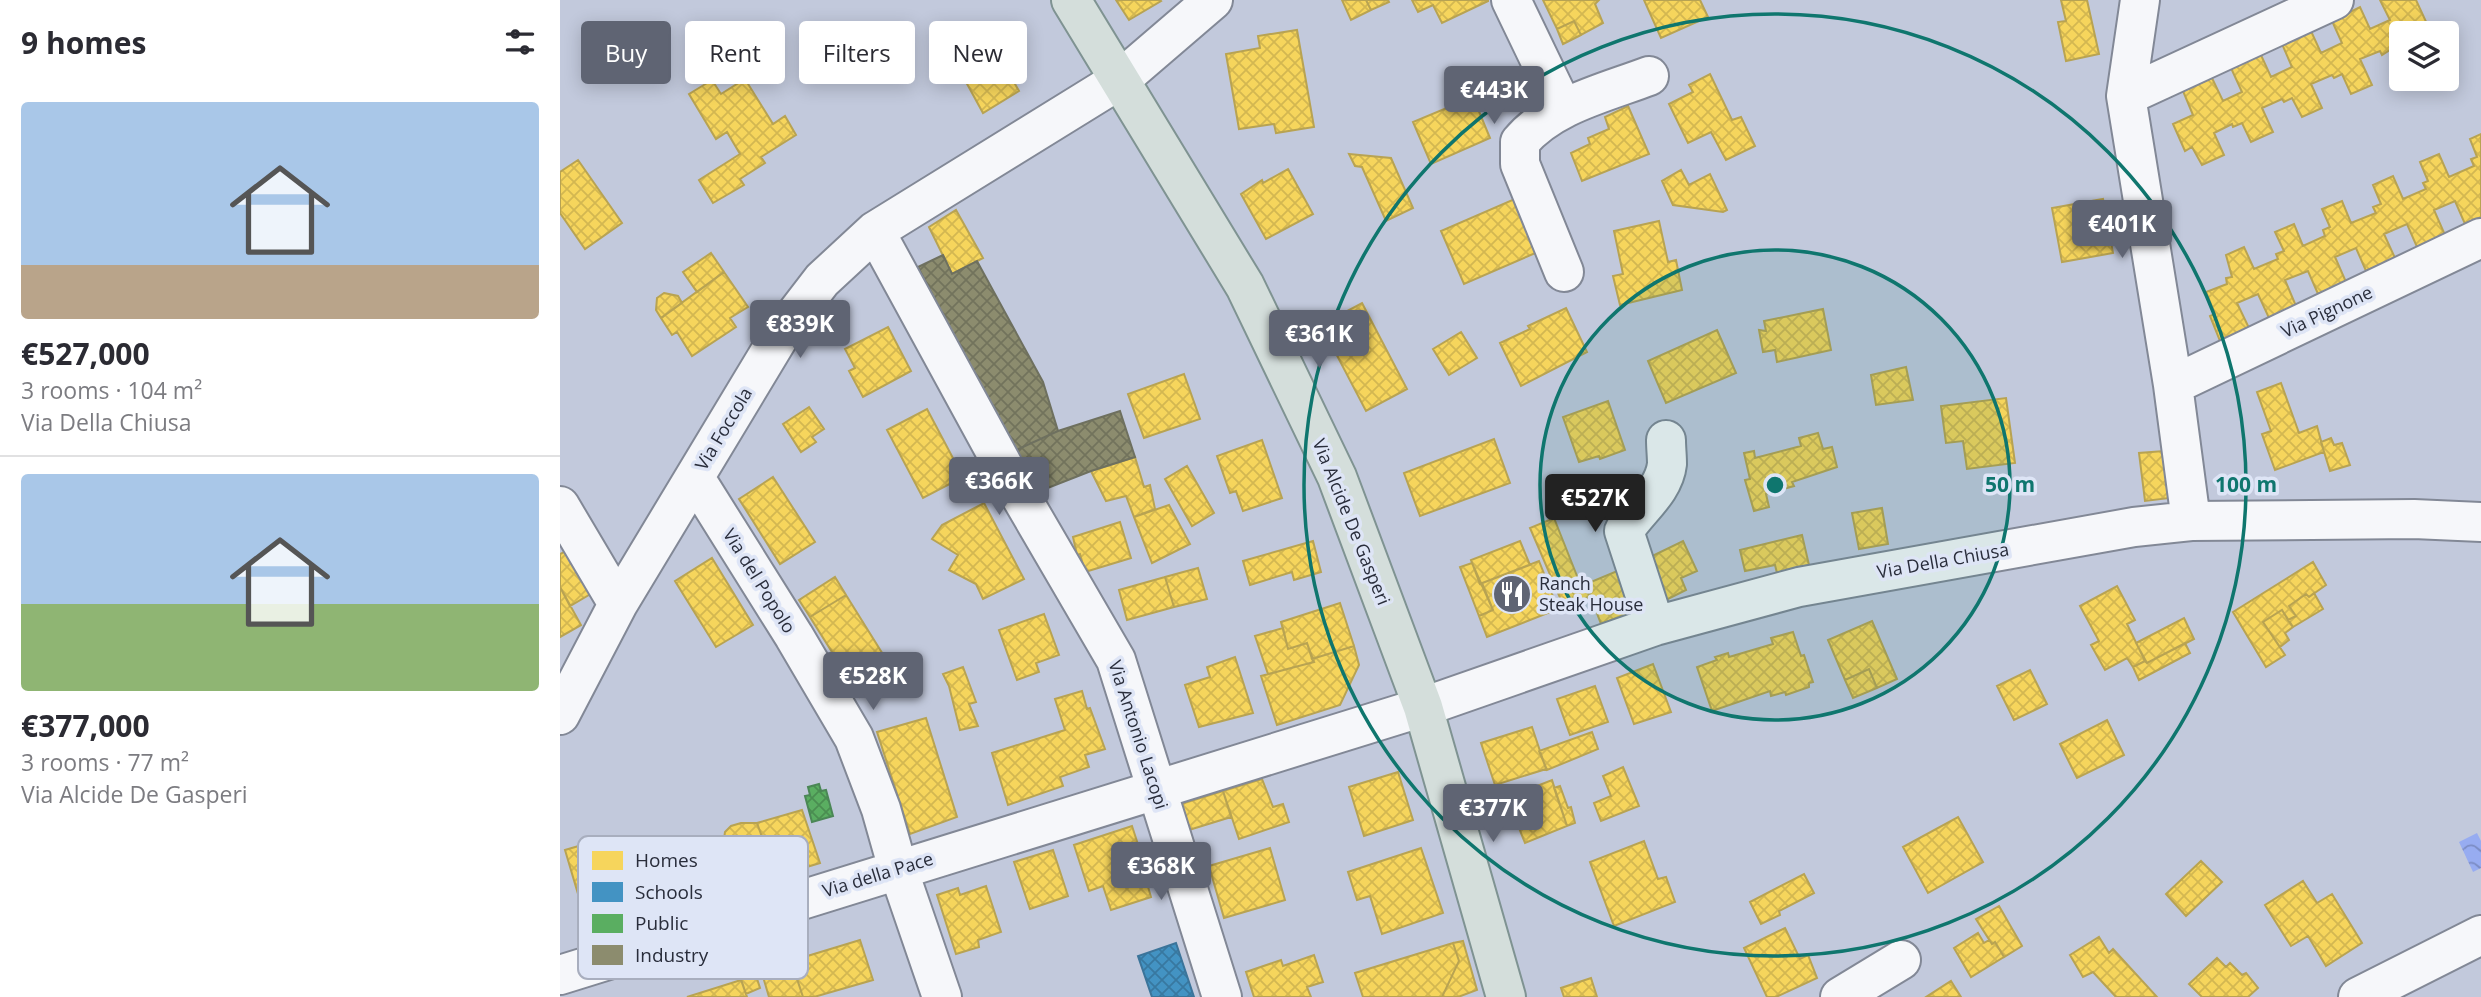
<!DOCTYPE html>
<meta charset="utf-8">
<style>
body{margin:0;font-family:"Open Sans",sans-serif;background:#f7f7f7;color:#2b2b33;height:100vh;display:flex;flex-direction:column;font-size:26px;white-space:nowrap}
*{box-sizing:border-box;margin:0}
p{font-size:23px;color:#7c7c81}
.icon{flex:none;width:38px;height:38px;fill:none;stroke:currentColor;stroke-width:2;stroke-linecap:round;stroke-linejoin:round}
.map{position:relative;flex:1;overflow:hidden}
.drawer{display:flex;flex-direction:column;background:#fff;width:560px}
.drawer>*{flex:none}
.guide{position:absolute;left:21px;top:21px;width:665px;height:63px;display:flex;gap:14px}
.tools{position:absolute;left:1829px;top:21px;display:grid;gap:14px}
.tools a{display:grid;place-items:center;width:70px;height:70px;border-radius:7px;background:#fff;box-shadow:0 4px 18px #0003;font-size:35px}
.price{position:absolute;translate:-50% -60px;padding:0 16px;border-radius:7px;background:#5f6473;color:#fff;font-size:23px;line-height:46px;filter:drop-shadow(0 2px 4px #0008)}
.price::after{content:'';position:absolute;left:50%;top:42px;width:21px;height:16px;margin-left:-10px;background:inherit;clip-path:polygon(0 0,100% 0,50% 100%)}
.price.active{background:#222;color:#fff}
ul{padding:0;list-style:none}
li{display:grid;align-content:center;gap:14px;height:371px;padding:0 21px}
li+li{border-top:2px solid #e1e1e2}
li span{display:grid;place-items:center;height:217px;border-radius:7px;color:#555}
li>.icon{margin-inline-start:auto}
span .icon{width:126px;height:126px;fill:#fffc;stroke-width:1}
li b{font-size:30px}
h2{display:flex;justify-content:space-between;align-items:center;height:84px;padding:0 21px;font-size:30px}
.chip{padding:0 24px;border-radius:7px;background:#fff;box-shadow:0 4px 18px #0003;font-size:24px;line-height:63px}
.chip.active{background:#5f6473;color:#fff}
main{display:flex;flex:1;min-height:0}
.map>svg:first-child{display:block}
</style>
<main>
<section class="drawer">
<h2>9 homes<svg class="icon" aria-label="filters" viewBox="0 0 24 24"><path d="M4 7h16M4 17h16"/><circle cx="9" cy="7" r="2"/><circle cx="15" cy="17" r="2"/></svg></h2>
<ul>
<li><span style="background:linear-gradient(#a9c7e8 75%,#b9a48a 0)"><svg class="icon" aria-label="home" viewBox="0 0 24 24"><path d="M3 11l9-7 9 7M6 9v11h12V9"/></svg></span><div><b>€527,000</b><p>3 rooms · 104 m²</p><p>Via Della Chiusa</p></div></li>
<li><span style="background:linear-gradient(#a9c7e8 60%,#8fb573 0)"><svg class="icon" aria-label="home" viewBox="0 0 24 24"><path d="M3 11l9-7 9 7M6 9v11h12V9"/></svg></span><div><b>€377,000</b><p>3 rooms · 77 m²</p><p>Via Alcide De Gasperi</p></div></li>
</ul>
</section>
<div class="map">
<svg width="1921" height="997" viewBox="0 0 1921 997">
<defs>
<pattern id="water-waves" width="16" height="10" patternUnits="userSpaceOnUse" patternTransform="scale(1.75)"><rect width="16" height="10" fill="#97acf1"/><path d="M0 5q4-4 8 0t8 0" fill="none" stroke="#7b8cc4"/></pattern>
<pattern id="homes-cross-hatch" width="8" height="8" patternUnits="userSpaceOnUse" patternTransform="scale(1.75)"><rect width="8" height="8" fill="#f6d55c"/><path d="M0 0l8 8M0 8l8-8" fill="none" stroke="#d3b751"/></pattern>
<pattern id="schools-cross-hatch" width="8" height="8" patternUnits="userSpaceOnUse" patternTransform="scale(1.75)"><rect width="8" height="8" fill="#4393c3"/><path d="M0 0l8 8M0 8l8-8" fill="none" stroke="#3878a0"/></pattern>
<pattern id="public-cross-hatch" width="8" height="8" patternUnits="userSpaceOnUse" patternTransform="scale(1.75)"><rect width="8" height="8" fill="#5aae61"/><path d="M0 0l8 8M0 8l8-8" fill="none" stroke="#4a8e51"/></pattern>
<pattern id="industry-cross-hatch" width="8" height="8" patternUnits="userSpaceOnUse" patternTransform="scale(1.75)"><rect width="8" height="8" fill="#8c8c6e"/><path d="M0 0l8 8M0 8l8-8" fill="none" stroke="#72735c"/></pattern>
</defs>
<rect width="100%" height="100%" fill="#c2c9dc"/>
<path fill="url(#water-waves)" d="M 1917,833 L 1921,841 L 1921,868 L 1913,872 L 1899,842 Z"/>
<path fill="url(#homes-cross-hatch)" stroke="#b8a352" stroke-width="2" d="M 556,0 L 600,0 L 601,1 L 569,20 Z
M 782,0 L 806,0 L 811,10 L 791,20 Z
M 806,0 L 828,0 L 829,2 L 811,10 Z
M 852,0 L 928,0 L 928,1 L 882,23 L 873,5 L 858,12 Z
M 983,0 L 1039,0 L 1035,4 L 1043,23 L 1021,35 L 1014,21 L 997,29 Z
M 1084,0 L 1140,0 L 1148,17 L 1101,38 Z
M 1501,0 L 1527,0 L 1539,54 L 1506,61 L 1498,22 L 1506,21 Z
M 1820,0 L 1856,0 L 1868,26 L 1853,33 L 1841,33 L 1841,70 L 1830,50 L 1822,55 L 1820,51 L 1800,59 L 1812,85 L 1791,94 L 1782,74 L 1774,78 L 1772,75 L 1751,84 L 1762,108 L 1742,117 L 1732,98 L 1724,102 L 1722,99 L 1702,108 L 1713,132 L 1691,142 L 1682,123 L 1673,127 L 1672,124 L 1654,133 L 1664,155 L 1642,165 L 1632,147 L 1625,151 L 1613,124 L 1633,115 L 1623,91 L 1652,78 L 1663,101 L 1682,92 L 1671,68 L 1701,55 L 1711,77 L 1732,67 L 1722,44 L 1751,31 L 1761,53 L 1782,43 L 1772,21 L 1800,7 L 1810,29 L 1830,20 Z
M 1014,21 L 1021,35 L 1003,44 L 997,29 Z
M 737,30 L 754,127 L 716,133 L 714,124 L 679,129 L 666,54 L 700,48 L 698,36 Z
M 431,42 L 459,91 L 423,113 L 395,62 Z
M 1150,74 L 1172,120 L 1181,117 L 1195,146 L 1166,160 L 1151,132 L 1128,143 L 1109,104 L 1133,92 L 1129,85 Z
M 185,79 L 213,124 L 225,116 L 236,135 L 201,157 L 205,163 L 180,179 L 184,185 L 153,203 L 139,180 L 180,154 L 167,132 L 156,139 L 129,94 L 152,80 L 161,94 Z
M 913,97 L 930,138 L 871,164 L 853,122 Z
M 1068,106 L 1089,154 L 1022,181 L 1011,153 L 1030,144 L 1028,138 L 1049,129 L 1045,117 Z
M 1921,134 L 1921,217 L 1905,224 L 1895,201 L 1874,210 L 1885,235 L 1857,247 L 1847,224 L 1824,234 L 1835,258 L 1806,271 L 1796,248 L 1775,257 L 1786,282 L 1758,294 L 1748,271 L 1725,280 L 1736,306 L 1709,318 L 1698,294 L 1677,303 L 1689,328 L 1660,341 L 1650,316 L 1655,314 L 1646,292 L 1667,284 L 1666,278 L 1672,277 L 1666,255 L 1684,247 L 1694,269 L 1718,259 L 1716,254 L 1724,251 L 1715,232 L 1734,224 L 1743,246 L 1765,236 L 1763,230 L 1770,227 L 1762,209 L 1782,201 L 1791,223 L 1816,213 L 1813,207 L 1821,204 L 1813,185 L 1833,176 L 1843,199 L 1866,189 L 1863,183 L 1868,181 L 1860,162 L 1879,154 L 1889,177 L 1914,166 L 1911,159 L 1917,157 L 1910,139 Z
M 789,154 L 831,158 L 853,208 L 826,221 L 802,167 L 795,166 Z
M 18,160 L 62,223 L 25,249 L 0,213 L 0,172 Z
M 728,169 L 753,214 L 706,239 L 681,194 L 702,180 L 703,183 Z
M 1121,170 L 1129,185 L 1150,174 L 1167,210 L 1163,212 L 1113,205 L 1102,181 Z
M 957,198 L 980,251 L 904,284 L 881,231 Z
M 1543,199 L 1553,253 L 1502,262 L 1492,208 Z
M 396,210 L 423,258 L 392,274 L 369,227 Z
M 1099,221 L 1108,262 L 1116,260 L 1122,290 L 1060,305 L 1053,276 L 1063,274 L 1054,231 Z
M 151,253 L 164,272 L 137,292 L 123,272 Z
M 164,272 L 188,307 L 170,318 L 176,327 L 132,356 L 117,332 L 112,335 L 101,318 Z
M 104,293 L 118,296 L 122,303 L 101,318 L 96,310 L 97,298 Z
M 802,303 L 847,389 L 806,411 L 761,325 Z
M 1006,308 L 1027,352 L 961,386 L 940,343 L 970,329 L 968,326 Z
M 1263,309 L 1271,350 L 1217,362 L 1215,350 L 1203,352 L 1199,330 L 1206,331 L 1204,321 Z
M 328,327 L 351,371 L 303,397 L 289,371 L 295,368 L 285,349 Z
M 1157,330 L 1176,373 L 1106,403 L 1088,361 Z
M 901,332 L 917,358 L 889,375 L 873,349 Z
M 1346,367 L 1353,400 L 1316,405 L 1311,375 Z
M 624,374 L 640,419 L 584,438 L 568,394 Z
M 1721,383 L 1739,433 L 1757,426 L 1764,452 L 1715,470 L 1702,434 L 1711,431 L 1697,392 Z
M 1446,398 L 1455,463 L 1407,469 L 1403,441 L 1386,443 L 1381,406 Z
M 1048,401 L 1065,450 L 1040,459 L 1039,456 L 1019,462 L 1003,417 Z
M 249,407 L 264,429 L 252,437 L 256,442 L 241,452 L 223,424 Z
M 367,409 L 403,477 L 363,498 L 327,430 Z
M 1258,433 L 1263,449 L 1272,447 L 1277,467 L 1232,482 L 1234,486 L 1206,494 L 1209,507 L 1194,511 L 1185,480 L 1190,479 L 1184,453 L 1194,451 L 1195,458 L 1241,446 L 1239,438 Z
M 1771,438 L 1774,445 L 1782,443 L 1790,465 L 1770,471 L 1761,442 Z
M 934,439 L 950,483 L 860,516 L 844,473 Z
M 702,440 L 722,498 L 683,511 L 676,491 L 670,493 L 657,456 Z
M 1604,451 L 1610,498 L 1585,501 L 1579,453 Z
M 575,457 L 584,487 L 590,485 L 595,509 L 574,517 L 566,496 L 546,501 L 531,471 Z
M 627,466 L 654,513 L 632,526 L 605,479 Z
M 213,477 L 255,542 L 220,564 L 179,499 Z
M 424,503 L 464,579 L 423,599 L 416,584 L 389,570 L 398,555 L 372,539 L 382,525 Z
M 609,505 L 630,544 L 592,563 L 574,517 Z
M 1322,508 L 1328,544 L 1299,549 L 1292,513 Z
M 994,518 L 1021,586 L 1026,584 L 1030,597 L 1004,607 L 970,528 Z
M 560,522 L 571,558 L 525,572 L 520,554 L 517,555 L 513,537 Z
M 1242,535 L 1249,565 L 1217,573 L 1215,565 L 1185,571 L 1180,550 Z
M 753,541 L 761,572 L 734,580 L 732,572 L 690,585 L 683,561 Z
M 960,541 L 970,565 L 920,584 L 911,560 Z
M 1123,541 L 1137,571 L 1121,578 L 1126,590 L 1106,600 L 1082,561 Z
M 8,550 L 34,592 L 10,606 L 0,587 L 0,554 Z
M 152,558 L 193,625 L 156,647 L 115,581 Z
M 979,561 L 998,609 L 927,637 L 919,616 L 933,610 L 922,583 Z
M 1753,562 L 1766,585 L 1749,597 L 1746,594 L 1729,606 L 1736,616 L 1728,620 L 1722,610 L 1703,622 L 1725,655 L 1706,667 L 1673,612 Z
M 912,563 L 933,610 L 919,616 L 900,567 Z
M 638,568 L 647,599 L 614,607 L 605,577 Z
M 1062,569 L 1079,609 L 1041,624 L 1026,584 Z
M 275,577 L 286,595 L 250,617 L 239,600 Z
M 605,577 L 614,607 L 567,620 L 559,590 Z
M 1557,586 L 1575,620 L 1567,624 L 1585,661 L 1573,667 L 1567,658 L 1545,670 L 1531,645 L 1539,641 L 1520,606 Z
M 0,587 L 21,625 L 0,637 Z
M 1754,593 L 1763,609 L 1733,627 L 1728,620 L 1736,616 L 1729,606 L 1746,594 L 1749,597 Z
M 286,595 L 324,656 L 289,679 L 250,617 Z
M 780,603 L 794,646 L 752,659 L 747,643 L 728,649 L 721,622 Z
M 1722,610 L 1733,627 L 1725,633 L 1729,640 L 1720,647 L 1703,622 Z
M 484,614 L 499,655 L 476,663 L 479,672 L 457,680 L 439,630 Z
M 1624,618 L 1634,639 L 1587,663 L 1576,643 Z
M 1312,621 L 1337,679 L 1317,688 L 1309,669 L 1285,680 L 1268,640 Z
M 723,628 L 728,649 L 747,643 L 754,662 L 708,674 L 695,636 Z
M 1233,632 L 1241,656 L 1244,655 L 1253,682 L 1249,683 L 1249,687 L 1226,695 L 1225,692 L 1211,696 L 1210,691 L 1152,711 L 1137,667 L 1157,660 L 1155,657 L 1168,653 L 1169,657 L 1213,644 L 1211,638 Z
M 1625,643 L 1630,653 L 1579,680 L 1573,667 L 1585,661 L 1587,663 Z
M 794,646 L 799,665 L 780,705 L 717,725 L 701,676 L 754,662 L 752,659 Z
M 324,656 L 336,675 L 300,697 L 289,679 Z
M 675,657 L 693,713 L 639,727 L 625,685 L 650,677 L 647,667 Z
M 1093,664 L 1111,712 L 1074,724 L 1057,678 Z
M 403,667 L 416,702 L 409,704 L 418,726 L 400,730 L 389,686 L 383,674 Z
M 1309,669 L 1317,688 L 1293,698 L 1285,680 Z
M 1470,670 L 1487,704 L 1454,720 L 1437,686 Z
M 1035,686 L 1048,722 L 1010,735 L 997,699 Z
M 522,691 L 527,709 L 530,708 L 545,749 L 525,755 L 529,767 L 500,777 L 503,786 L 448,805 L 432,753 L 505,730 L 495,699 Z
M 366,718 L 397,817 L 350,834 L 317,732 Z
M 1547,720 L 1564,755 L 1517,778 L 1500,744 Z
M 972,727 L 986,769 L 935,785 L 921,743 Z
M 1032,732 L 1038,749 L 987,770 L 979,751 Z
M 1063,767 L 1079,806 L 1041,821 L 1034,803 L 1051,796 L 1043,776 Z
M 838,772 L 853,820 L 804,836 L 789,787 Z
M 702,779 L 713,807 L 723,804 L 729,822 L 679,839 L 663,791 Z
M 992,780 L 1007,826 L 965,843 L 947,798 Z
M 1000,786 L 1008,808 L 1011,807 L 1015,823 L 1007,826 L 994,788 Z
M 663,791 L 671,817 L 629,830 L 621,804 Z
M 242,810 L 260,863 L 210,878 L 203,850 L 206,848 L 197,823 Z
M 1398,817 L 1423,862 L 1368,893 L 1343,847 Z
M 181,823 L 197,823 L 206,848 L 203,850 L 208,868 L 183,876 L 186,885 L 135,900 L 121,851 L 164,839 L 165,832 L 171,826 Z
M 572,826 L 587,872 L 584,873 L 591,897 L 551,910 L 543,886 L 529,891 L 514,845 Z
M 1084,841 L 1098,879 L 1106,877 L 1115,902 L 1054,926 L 1030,862 Z
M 22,845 L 43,917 L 30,920 L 25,903 L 21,904 L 5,850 Z
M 710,848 L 725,900 L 664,918 L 649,866 Z
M 861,848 L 883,913 L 822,934 L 810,896 L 797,900 L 788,872 Z
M 493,850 L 508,896 L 470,909 L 454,862 Z
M 1641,861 L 1662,882 L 1626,916 L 1606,894 Z
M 1244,874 L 1254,893 L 1219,911 L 1220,915 L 1201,924 L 1190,902 Z
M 1743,881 L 1757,903 L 1772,894 L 1802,943 L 1766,966 L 1748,936 L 1731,946 L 1705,905 Z
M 426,886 L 441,932 L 418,940 L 419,947 L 396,954 L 377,895 L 398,888 L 400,895 Z
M 1439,906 L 1462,946 L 1444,957 L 1435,942 L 1432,944 L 1416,919 Z
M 1225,928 L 1240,959 L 1248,955 L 1257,978 L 1216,997 L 1207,997 L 1184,948 Z
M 1418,933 L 1424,943 L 1429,940 L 1432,944 L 1435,942 L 1444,957 L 1411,977 L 1394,948 Z
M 1539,937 L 1549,953 L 1553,949 L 1597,997 L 1556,997 L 1533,972 L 1523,977 L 1510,955 Z
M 300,940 L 313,980 L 254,997 L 243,997 L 231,961 Z
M 903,941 L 917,990 L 898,997 L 882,997 L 899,961 L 893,943 Z
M 893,943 L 899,961 L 882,997 L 803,997 L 795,973 Z
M 187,948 L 200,988 L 186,994 L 172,952 Z
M 229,954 L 243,997 L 209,997 L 199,963 Z
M 754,955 L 763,982 L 747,987 L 751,997 L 694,997 L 686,972 L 721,960 L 723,966 Z
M 1657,958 L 1666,967 L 1670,963 L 1682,975 L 1686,973 L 1698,988 L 1688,997 L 1642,997 L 1629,984 Z
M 1031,978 L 1037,997 L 1004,997 L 1001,988 Z
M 181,980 L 187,997 L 127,997 Z
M 1391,981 L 1401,997 L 1366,997 Z"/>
<path fill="url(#schools-cross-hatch)" stroke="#3b749a" stroke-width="2" d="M 616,943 L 634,997 L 592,997 L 578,956 Z"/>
<path fill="url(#public-cross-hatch)" stroke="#4b8756" stroke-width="2" d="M 259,784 L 261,791 L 266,790 L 273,816 L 252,822 L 245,796 L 250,795 L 248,787 Z"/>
<path fill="url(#industry-cross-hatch)" stroke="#6e705f" stroke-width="2" d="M 383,255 L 392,274 L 417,261 L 483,382 L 498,431 L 454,451 L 358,267 Z
M 560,411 L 575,457 L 531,471 L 480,491 L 454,451 L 498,431 Z"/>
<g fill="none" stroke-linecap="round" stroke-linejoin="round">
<defs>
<path id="minor" d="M 951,0 L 1003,108
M 1580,0 L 1566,96 L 1613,385 L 1631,521
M 1566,96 L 1774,0
M 315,231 L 447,473 L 556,660 L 662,997
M 1004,272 L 960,164 L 960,142 C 991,105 1044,93 1089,76
M 1613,385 L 1921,238
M 135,478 L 234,636 L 294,738 L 321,809 L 338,869 L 382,997
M 0,506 L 58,604
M 1095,626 L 1064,531 C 1078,509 1104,491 1107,464 C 1107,456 1106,448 1106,440
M 0,715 L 58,604 L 222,332 L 262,280 L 315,231 L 561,79 L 653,0
M 0,975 L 863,707 L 1095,626 L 1239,587 L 1574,527 L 1631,521 L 1854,519 L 1921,522
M 1280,997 L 1341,960
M 1798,997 L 1921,935"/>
<path id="major" d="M 511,0 L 685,286 L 777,477 L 863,707 L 946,997"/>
</defs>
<use href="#minor" stroke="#828896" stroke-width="42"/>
<use href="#major" stroke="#7f9392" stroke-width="42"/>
<use href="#minor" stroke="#f6f7fa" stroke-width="38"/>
<use href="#major" stroke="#d4dedb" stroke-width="38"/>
</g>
<circle cx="1215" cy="485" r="235" fill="#0f766e" fill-opacity=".12"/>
<g fill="none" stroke="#0f766e" stroke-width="3.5">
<circle cx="1215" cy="485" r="235"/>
<circle cx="1215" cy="485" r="471"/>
</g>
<defs>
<symbol id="restaurant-disc" viewBox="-11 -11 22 22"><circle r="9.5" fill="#5f6473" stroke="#dee5f6"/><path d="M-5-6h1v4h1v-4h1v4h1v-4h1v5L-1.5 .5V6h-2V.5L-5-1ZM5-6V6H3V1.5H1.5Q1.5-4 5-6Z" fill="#fff"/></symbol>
</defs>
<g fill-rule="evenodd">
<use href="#restaurant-disc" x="930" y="572" width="44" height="44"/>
</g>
<g text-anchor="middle" stroke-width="7" stroke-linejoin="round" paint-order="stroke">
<g font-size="18" fill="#292d3b" stroke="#dee5f6">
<text transform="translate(1767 312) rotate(-25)" y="6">Via Pignone</text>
<text transform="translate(164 429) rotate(-59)" y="6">Via Foccola</text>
<text transform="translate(791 522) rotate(68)" y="6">Via Alcide De Gasperi</text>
<text transform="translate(1383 561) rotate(-10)" y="6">Via Della Chiusa</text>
<text transform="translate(199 581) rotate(58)" y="6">Via del Popolo</text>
<text transform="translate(578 735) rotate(72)" y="6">Via Antonio Lacopi</text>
<text transform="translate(318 875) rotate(-17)" y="6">Via della Pace</text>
</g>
<g font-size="18" fill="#292d3b" stroke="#dee5f6" text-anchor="start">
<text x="979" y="590">Ranch<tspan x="979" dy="21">Steak House</tspan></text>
</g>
</g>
<rect x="18" y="836" width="230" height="143" rx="10" fill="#dee5f6" stroke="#a8aebe" stroke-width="2"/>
<rect x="32" y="851" width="31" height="19" fill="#f6d55c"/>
<rect x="32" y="882" width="31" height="20" fill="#4393c3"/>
<rect x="32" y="914" width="31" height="19" fill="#5aae61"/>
<rect x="32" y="945" width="31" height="20" fill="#8c8c6e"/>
<g font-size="19" fill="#292d3b">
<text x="75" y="867">Homes</text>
<text x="75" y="899">Schools</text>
<text x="75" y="930">Public</text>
<text x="75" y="962">Industry</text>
</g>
<circle cx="1215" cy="485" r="10" fill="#0f766e" stroke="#dee5f6" stroke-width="3.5"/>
<g font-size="21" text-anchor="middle" font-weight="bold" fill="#0f766e" stroke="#dee5f6" stroke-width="7" stroke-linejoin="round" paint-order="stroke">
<text x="1450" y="492">50 m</text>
<text x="1686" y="492">100 m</text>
</g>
</svg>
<div class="tools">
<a><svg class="icon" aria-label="layers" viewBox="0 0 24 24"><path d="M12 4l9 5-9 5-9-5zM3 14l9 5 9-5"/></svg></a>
</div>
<b class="price" style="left:934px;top:126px">€443K</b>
<b class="price" style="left:1562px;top:260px">€401K</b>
<b class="price" style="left:240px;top:360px">€839K</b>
<b class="price" style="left:759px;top:370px">€361K</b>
<b class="price" style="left:439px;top:517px">€366K</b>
<b class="price active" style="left:1035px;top:534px">€527K</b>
<b class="price" style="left:313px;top:712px">€528K</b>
<b class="price" style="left:933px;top:844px">€377K</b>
<b class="price" style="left:601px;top:902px">€368K</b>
<div class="guide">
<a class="chip active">Buy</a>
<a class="chip">Rent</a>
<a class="chip">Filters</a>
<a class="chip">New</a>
</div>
</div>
</main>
